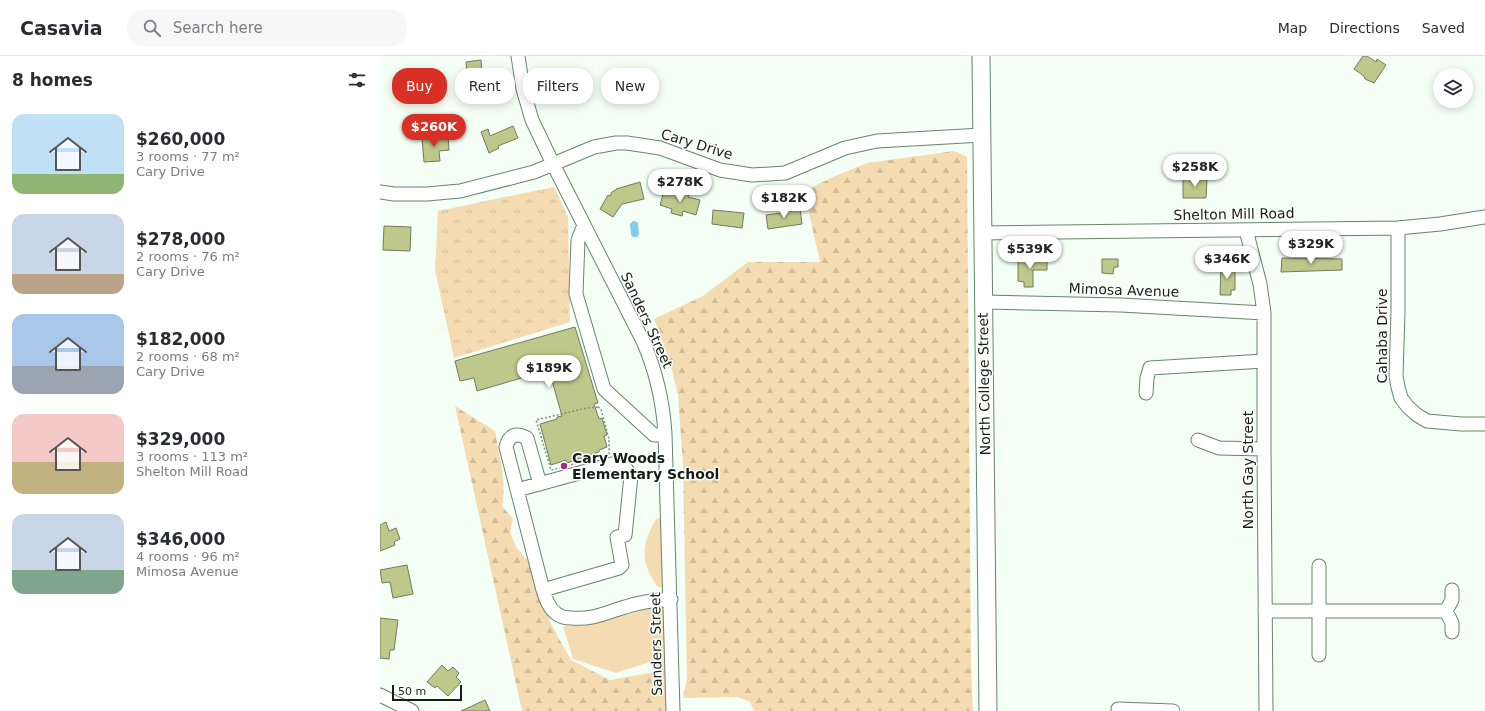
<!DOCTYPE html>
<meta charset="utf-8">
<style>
body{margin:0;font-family:"DejaVu Sans",sans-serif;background:#f7f7f7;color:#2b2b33;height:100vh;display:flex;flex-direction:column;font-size:15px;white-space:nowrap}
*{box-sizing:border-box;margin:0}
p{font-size:13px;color:#7c7c81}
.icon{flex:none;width:22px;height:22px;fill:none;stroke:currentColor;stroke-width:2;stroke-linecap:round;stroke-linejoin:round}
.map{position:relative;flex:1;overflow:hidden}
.drawer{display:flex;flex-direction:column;background:#fff;width:380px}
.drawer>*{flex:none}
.top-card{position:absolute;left:12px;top:12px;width:380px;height:36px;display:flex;gap:8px}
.controls{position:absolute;left:1053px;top:12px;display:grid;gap:8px}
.controls a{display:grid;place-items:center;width:40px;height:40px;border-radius:50%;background:#fff;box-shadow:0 2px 10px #0003;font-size:20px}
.scale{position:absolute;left:12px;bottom:10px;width:70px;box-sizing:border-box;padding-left:4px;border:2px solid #141f16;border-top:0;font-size:11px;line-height:14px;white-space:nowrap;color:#141f16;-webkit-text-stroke:3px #fff;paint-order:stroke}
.price{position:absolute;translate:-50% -34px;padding:0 9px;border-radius:14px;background:#fff;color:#222;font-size:13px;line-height:26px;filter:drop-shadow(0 1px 2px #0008)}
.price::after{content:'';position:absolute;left:50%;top:24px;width:12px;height:9px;margin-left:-6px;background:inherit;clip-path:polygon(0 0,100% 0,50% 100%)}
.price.active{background:#d93025;color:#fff}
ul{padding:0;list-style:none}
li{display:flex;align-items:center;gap:12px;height:100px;padding:0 12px}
li span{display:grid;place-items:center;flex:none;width:112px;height:80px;border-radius:12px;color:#555}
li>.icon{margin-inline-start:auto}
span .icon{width:48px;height:48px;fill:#fffc;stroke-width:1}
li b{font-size:17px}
h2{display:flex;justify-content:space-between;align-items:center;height:48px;padding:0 12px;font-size:17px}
.chip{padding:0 14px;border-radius:16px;background:#fff;box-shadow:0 2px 10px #0003;font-size:14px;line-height:36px}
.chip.active{background:#d93025;color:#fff}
header{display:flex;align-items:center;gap:24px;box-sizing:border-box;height:56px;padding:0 20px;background:#fff;border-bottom:1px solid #e1e1e2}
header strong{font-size:19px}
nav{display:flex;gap:22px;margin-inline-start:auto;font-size:14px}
.search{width:280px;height:36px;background:#f7f7f7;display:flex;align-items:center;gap:10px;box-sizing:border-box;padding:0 14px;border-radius:16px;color:#7c7c81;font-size:15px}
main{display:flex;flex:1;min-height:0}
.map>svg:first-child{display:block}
</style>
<header>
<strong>Casavia</strong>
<div class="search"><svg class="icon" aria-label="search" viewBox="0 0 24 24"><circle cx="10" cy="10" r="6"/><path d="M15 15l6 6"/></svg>Search here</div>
<nav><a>Map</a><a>Directions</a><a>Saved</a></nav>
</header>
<main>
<section class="drawer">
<h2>8 homes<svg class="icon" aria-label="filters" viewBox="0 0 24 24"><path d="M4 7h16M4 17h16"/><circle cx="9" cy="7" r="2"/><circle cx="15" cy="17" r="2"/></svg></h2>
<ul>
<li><span style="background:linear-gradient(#bfe0f5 75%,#8fb573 0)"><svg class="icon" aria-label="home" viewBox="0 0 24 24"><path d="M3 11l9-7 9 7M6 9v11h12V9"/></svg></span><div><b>$260,000</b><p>3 rooms · 77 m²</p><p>Cary Drive</p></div></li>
<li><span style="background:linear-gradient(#c9d6e8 75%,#b9a48a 0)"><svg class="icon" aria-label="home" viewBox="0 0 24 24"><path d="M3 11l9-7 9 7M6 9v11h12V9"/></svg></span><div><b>$278,000</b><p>2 rooms · 76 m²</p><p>Cary Drive</p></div></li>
<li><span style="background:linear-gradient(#a9c7e8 65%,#9aa5b1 0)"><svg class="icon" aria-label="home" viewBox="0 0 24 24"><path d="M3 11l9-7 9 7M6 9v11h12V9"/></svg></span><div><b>$182,000</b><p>2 rooms · 68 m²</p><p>Cary Drive</p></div></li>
<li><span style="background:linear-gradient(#f6c9c9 60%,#c2b280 0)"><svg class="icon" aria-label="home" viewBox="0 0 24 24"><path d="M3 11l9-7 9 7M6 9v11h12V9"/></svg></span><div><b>$329,000</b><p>3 rooms · 113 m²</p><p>Shelton Mill Road</p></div></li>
<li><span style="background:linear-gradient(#c9d6e8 70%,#7fa58c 0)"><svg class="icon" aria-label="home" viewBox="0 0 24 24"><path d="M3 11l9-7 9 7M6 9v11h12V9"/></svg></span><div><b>$346,000</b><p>4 rooms · 96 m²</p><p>Mimosa Avenue</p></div></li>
</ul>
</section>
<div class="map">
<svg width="1105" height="655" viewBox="0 0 1105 655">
<defs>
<pattern id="forest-firs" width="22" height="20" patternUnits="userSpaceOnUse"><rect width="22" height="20" fill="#f5dbb1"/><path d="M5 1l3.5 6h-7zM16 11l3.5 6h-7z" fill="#d1bc98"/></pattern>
<pattern id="park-tufts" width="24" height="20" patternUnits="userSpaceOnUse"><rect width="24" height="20" fill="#f5dbb1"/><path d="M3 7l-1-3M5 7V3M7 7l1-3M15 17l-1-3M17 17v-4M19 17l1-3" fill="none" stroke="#d1bc98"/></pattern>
</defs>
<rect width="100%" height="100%" fill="#f4fff5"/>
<path fill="#f5dbb1" d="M 278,462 L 282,463 L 284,530 L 283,532 L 278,531 C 265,514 260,496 270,475 C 272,470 274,465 278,462 Z
M 281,550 L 284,550 L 285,601 L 236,617 L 193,603 L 183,570 L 204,570 L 271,552 L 277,556 Z"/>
<path fill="url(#forest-firs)" d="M 574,95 L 587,101 L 591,611 L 593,655 L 374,655 L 370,646 L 357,641 L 303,642 L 307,621 L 306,572 L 303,408 L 298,340 L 291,309 L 274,263 L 323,240 L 368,206 L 440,206 L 424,135 L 455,120 L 487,107 Z
M 75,350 L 115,375 C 119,399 127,426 122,450 L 133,463 L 130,476 L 136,491 L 148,505 L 171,568 L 191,604 L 230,624 L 275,616 L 273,608 L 275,605 L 283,602 L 286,604 L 287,655 L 142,655 Z"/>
<path fill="url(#park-tufts)" d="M 174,131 L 188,161 L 190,266 L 74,302 L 55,214 L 58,155 Z"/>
<path fill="#81cde4" d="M 253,165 L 255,165 L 258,167 L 259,178 L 257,181 L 253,181 L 251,179 L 250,168 Z"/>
<path fill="#bfc88b" stroke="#75795c" d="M 983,0 L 987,0 L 996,6 L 997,3 L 1006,9 L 994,27 L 985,23 L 984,20 L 974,13 Z
M 101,4 L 102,17 L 117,16 L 118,28 L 79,32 L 78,20 L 87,19 L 86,6 Z
M 133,70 L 138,82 L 118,90 L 119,92 L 109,97 L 101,76 L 108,73 L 110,80 Z
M 68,80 L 69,94 L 59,95 L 60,105 L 44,106 L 42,82 Z
M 803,123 L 827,123 L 826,142 L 803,142 Z
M 260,126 L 264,143 L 242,148 L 233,161 L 220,153 L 228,139 L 230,140 L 232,136 L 236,134 L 236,133 Z
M 284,135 L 297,139 L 298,136 L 309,139 L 308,141 L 320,144 L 316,159 L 303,155 L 302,160 L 291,157 L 292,153 L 280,149 Z
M 409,153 L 410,155 L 420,153 L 422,168 L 388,173 L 386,159 L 401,157 L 401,154 Z
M 333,154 L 364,157 L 362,172 L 332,168 Z
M 4,170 L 31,171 L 30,195 L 3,194 Z
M 902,202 L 962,203 L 962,214 L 901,216 Z
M 722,203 L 738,203 L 738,211 L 734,211 L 733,218 L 722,217 Z
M 638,204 L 667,204 L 667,214 L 653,214 L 653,231 L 644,231 L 644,226 L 638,225 Z
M 841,210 L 855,210 L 855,234 L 851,234 L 851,239 L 840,239 Z
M 195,271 L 218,347 L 214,348 L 219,363 L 222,362 L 227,379 L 224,380 L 227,391 L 219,394 L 219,396 L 187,407 L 186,404 L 171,409 L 160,368 L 177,363 L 177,361 L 182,360 L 169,314 L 97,335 L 94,322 L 80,325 L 75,305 Z
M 6,466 L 9,475 L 16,472 L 20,483 L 14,486 L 15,489 L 0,495 L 0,469 Z
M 27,509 L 33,538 L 13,542 L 10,526 L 2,527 L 0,514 Z
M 0,562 L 18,564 L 14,594 L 10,594 L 9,603 L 0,602 Z
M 62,609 L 68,615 L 73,611 L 79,617 L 76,621 L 81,626 L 68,640 L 57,630 L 55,632 L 47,626 Z
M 105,644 L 110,655 L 81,655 Z"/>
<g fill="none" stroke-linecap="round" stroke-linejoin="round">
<defs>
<path id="minor" d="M 138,0 L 143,33 L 152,64 L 173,108 L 263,285 C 276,315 283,345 285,378 L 293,655
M 0,136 L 14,138 L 47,138 L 80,135 L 154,116 L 214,91 L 236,87 L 247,87 L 280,92 L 340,114 L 372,119 L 405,117 L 465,92 L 497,85 L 602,79
M 204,169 L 198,184 L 196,238 L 224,333 L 274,379 L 285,378
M 1018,172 L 1018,256 L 1016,320 L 1018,331 L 1021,342 L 1028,351 L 1037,359 L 1047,365 L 1081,368 L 1105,368
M 866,174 L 880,228 L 884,257 L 884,393 L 886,655
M 602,177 L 1018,172 L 1060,168 L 1105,161
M 603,246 L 741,249 L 884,257
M 766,337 L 767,322 L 770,312 L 884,305
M 818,384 L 839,392 L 884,393
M 160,428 L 147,382 C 136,376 129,379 126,391 L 163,534 C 166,543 169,553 177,558 C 181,561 186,562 191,562 C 213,564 225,557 245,551 C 260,546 275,544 291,543
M 137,434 L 232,408 C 241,408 247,412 251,420 L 245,479 L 237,481 L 242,509 L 239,512 L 163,534
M 1072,534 L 1072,544 L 1066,555 L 1072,567 L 1072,576
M 885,555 L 1066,555
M 939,599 L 939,510
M 0,639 L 32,655
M 738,653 L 793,655"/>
<path id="major" d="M 601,0 L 608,655"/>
</defs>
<use href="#minor" stroke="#69836e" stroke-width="15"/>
<use href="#major" stroke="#69836e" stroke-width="19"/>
<path stroke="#818c83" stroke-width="1.5" stroke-dasharray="2 2" stroke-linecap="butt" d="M 218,351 L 221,353 L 229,383 L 229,399 L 171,414 L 156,364 L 207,352 Z"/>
<use href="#minor" stroke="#fff" stroke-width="13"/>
<use href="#major" stroke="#fff" stroke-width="17"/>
</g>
<circle fill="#9f2d89" stroke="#fff" stroke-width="1.5" cx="184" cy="410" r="4"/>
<g text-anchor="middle" stroke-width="3" stroke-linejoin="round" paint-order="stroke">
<g font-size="14" fill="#141f16" stroke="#fff">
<text transform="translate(317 88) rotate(17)" y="5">Cary Drive</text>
<text transform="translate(854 158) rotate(-1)" y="5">Shelton Mill Road</text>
<text transform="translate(744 234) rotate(2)" y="5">Mimosa Avenue</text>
<text transform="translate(267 264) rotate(65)" y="5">Sanders Street</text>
<text transform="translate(1002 280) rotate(-90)" y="5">Cahaba Drive</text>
<text transform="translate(604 328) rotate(-91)" y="5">North College Street</text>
<text transform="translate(868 414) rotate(-90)" y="5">North Gay Street</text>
<text transform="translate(276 588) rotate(-91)" y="5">Sanders Street</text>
</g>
<g font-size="14" font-weight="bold" fill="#141f16" stroke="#fff" text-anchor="start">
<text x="192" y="407">Cary Woods<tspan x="192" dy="16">Elementary School</tspan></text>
</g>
</g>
</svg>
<div class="controls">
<a><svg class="icon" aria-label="layers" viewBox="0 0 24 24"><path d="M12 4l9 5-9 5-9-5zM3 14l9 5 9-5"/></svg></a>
</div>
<div class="scale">50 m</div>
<b class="price active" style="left:54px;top:92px">$260K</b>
<b class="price" style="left:815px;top:132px">$258K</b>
<b class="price" style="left:300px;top:147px">$278K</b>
<b class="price" style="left:404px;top:163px">$182K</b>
<b class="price" style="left:931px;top:209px">$329K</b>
<b class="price" style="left:650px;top:214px">$539K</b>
<b class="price" style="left:847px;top:224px">$346K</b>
<b class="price" style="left:169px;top:333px">$189K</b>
<div class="top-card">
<a class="chip active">Buy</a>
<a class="chip">Rent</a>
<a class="chip">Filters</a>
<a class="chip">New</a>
</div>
</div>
</main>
